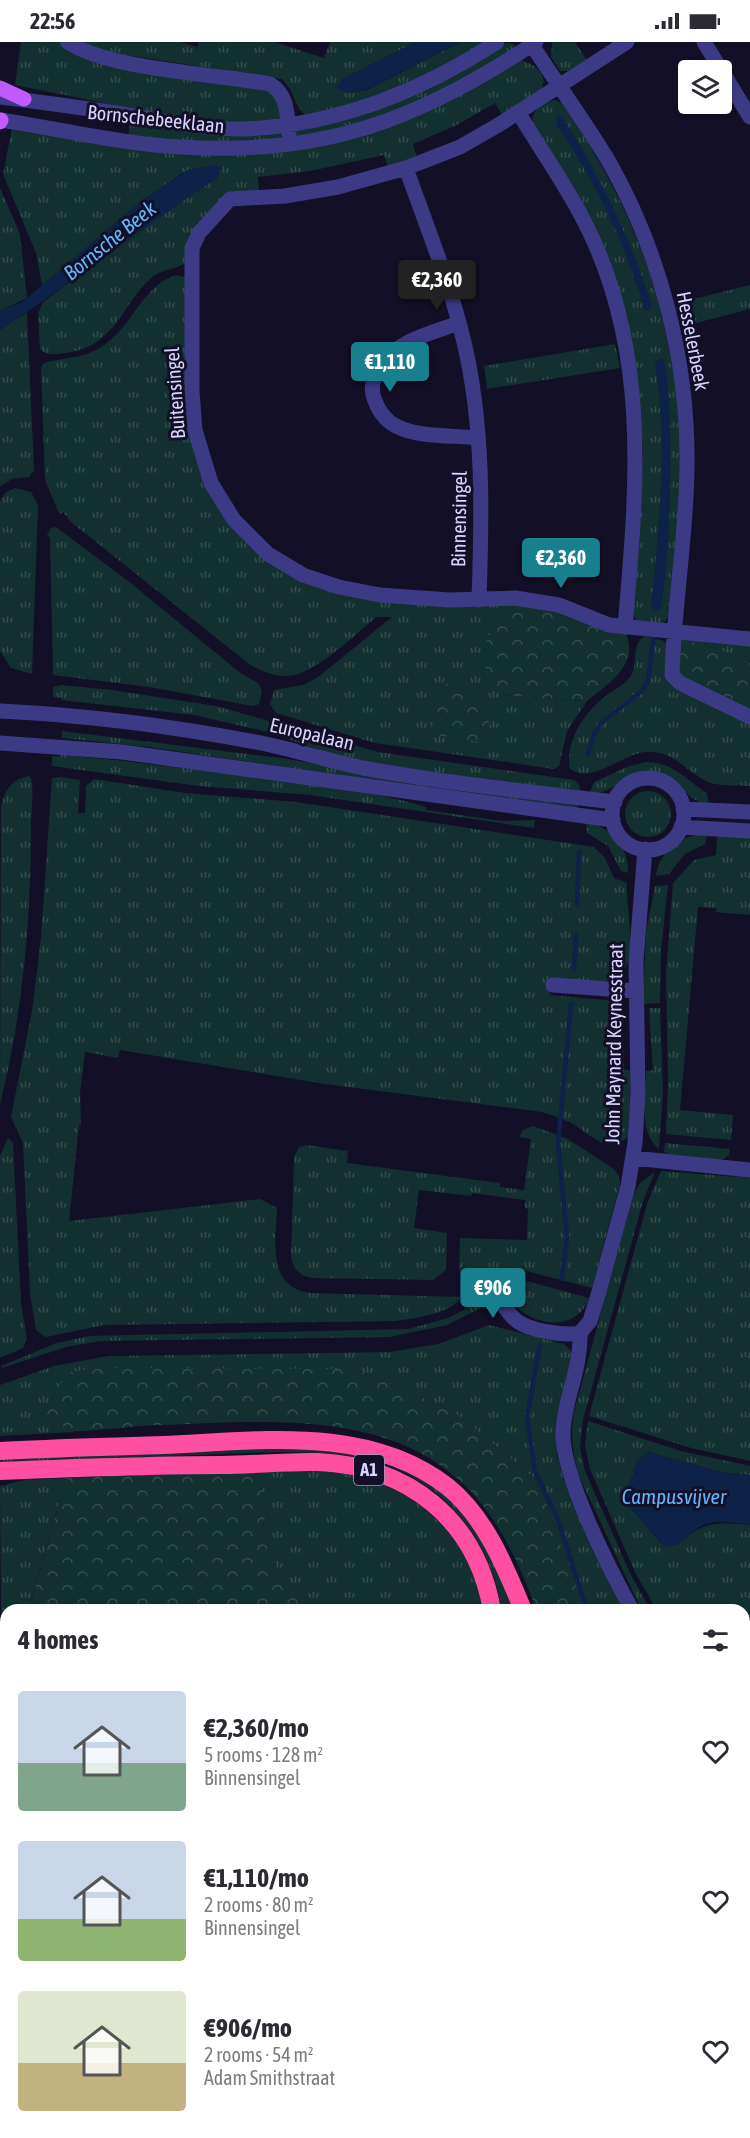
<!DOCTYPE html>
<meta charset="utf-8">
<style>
body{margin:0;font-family:"Asap Condensed",sans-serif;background:#f7f7f7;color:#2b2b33;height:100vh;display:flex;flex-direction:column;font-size:22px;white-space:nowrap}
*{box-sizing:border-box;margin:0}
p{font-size:20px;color:#7c7c81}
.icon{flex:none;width:33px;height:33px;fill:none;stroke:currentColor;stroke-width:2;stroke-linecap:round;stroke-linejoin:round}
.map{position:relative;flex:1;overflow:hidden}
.details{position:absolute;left:0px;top:1562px;width:750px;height:536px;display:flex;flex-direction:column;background:#fff;border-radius:18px 18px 0 0;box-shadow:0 2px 4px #0004}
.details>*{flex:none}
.buttons{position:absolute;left:678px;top:18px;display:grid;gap:12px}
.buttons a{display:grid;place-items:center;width:54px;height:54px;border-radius:6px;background:#fff;box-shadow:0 2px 4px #0004;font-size:30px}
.price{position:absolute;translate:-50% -51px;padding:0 14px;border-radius:6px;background:#187f8f;color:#fff;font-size:20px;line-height:39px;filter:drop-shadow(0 2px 3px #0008)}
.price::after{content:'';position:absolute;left:50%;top:36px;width:18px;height:14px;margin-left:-9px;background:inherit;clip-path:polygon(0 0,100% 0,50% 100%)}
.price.current{background:#222;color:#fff}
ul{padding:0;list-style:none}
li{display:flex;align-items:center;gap:18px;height:150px;padding:0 18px}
li span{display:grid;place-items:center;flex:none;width:168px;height:120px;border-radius:6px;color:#555}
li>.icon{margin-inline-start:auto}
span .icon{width:72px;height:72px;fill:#fffc;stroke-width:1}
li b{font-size:26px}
h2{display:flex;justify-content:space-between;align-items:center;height:72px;padding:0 18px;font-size:26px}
.status{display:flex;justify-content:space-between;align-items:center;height:42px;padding:0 30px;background:#fff;direction:ltr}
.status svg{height:16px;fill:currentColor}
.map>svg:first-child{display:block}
</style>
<div class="status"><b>22:56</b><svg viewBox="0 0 49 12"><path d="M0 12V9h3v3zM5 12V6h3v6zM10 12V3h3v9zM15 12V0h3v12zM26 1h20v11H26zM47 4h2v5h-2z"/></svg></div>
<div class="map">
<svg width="750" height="2096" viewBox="0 0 750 2096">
<defs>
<pattern id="grass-tufts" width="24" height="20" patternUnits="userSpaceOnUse" patternTransform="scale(1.5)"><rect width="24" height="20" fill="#12302f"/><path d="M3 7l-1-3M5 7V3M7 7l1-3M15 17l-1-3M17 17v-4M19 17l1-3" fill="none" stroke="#344d4e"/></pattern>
<pattern id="forest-crowns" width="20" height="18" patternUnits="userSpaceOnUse" patternTransform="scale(1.5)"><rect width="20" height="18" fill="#12302f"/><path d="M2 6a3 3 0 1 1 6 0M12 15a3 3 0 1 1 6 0" fill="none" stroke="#344d4e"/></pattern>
<pattern id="garden-furrows" width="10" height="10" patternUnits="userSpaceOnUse" patternTransform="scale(1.5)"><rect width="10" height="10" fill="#12302f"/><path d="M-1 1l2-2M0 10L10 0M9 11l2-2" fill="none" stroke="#344d4e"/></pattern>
</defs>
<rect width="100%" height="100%" fill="#130f26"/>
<path fill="url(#grass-tufts)" d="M 21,0 L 63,0 L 280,51 L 282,79 L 203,81 L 15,43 Z
M 78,0 L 180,0 L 197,5 L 199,0 L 274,0 L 324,16 L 330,0 L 416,0 L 343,37 L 350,51 L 367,48 L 460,0 L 490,0 L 367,62 L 305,73 C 293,62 294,48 282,37 L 106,10 Z
M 552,0 L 575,0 L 588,20 L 571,29 L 560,29 L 551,15 Z
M 507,1 L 514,2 L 517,8 L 379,80 L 241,104 L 128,94 L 130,80 L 311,82 Z
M 518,18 C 534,21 549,31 541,48 L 502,73 L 495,61 L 457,83 L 413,102 L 417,115 L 388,125 L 384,113 L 310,129 L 258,135 L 259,148 L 205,176 L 189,193 L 187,220 C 176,228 160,227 150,237 C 120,265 116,304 66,311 C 56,312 48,315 40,307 L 38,271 L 43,260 L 155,177 L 217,136 L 196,126 C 184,128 173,138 164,144 C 119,173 84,211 42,243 L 36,211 L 3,132 L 12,86 L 125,101 L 333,100 Z
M 554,58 L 564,62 C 620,149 655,220 672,324 C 675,340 679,357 680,373 C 684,440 675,507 670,573 L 662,583 L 638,581 L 632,572 L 643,409 L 639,352 L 625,274 L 533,84 C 530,69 540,62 554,58 Z
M 0,146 L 20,192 L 27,256 L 0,269 Z
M 177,233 L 185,235 L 202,435 L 290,532 L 465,565 L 502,563 L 500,653 L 587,659 L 567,689 L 559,724 L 554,727 L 375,701 L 276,671 L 270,662 L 274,648 L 303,643 L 317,636 L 392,575 L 376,575 C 358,591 322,624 298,632 C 281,638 263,630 249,622 L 71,480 L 63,470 L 60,472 L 58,469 L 45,438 L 41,326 C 43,322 43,321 48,320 C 71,314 87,317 108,300 C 134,280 144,242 177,233 Z
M 750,243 L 750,267 L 688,283 L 682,260 Z
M 27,270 L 34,428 L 29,435 L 12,437 L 0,444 L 0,288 Z
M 615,302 L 620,326 L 487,347 L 484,324 Z
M 15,446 L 31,450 L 38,463 L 32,632 L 11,626 L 0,609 L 0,460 L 5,451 Z
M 56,485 L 132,542 L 239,630 L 259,642 L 262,650 L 259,662 L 253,664 L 149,645 L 53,633 L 50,496 L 47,493 L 51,486 Z
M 645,594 L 664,599 L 750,679 L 750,744 C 737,743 721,745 709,740 C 686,731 676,709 648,710 C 623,710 594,743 570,727 C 565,697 585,670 607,653 C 615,647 627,641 632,632 C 638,620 631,601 645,594 Z
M 683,597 L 750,603 L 750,623 L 721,608 Z
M 61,643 L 112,648 L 216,664 L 378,710 L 574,738 L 580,744 L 579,751 L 514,745 L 337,714 L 268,690 L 194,673 L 61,658 L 61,656 L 53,655 L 53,645 Z
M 62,689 L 288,717 L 381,734 L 578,761 L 577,769 L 149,705 L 62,696 Z
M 60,712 C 81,716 103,716 124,719 C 225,733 327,736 426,765 L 426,768 L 502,779 L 535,778 L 534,786 L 310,753 L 199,744 L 52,724 L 52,714 L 60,715 Z
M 645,720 C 672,719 686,738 707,751 L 709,764 C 683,757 679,734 654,731 C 627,727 616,752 589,752 L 594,740 L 627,725 Z
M 30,734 C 35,746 31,769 31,784 C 31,877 23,971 0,1062 L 1,766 C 4,748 13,736 30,734 Z
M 60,735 L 80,738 L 78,771 L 85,771 L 86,744 L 94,737 L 185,751 L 296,760 L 594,805 L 605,816 L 614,836 L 627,841 C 625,865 644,934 608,939 C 591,942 569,937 552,936 L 550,953 L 614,959 L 622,965 L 624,1028 L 631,1028 L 628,1095 C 608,1113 591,1093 573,1082 C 563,1077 553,1073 542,1070 L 325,1042 L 120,1008 L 118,1016 L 85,1010 L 80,1051 L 81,1083 L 79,1083 L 69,1179 L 260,1157 L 277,1166 C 276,1198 266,1245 310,1251 L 461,1255 C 454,1271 412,1277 395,1279 L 104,1283 L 46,1295 L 36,1288 L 30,1251 L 23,1101 L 11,1075 L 32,969 L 41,896 L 52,736 Z
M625 772a23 23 0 1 1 46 0a23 23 0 1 1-46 0Z
M 586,779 C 611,786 629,804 628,831 L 621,829 L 608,804 L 587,791 Z
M 697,792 L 707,792 L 705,802 L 685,812 L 669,832 L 656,834 C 658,812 677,798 697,792 Z
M 717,792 L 750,793 L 750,873 L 716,870 L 716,866 L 698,865 L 680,1068 L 733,1073 L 731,1098 L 666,1092 L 668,1040 L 666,930 L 673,841 L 694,818 L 716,813 Z
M 668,843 L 661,908 L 660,961 L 643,962 L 646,890 L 655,844 Z
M 649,966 L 660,966 L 663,1049 L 659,1107 C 637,1088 647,1055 646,1029 L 653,1028 Z
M 533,1084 L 566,1096 L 613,1126 L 619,1134 L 620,1142 L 592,1246 L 515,1226 L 504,1228 L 488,1241 L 472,1240 L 459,1229 L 460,1196 L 527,1198 L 528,1167 L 525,1166 L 525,1158 L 472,1151 L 471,1154 L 419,1148 L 414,1186 L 447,1191 L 446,1228 L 433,1238 L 312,1236 C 300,1234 293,1227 291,1215 L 294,1115 L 299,1105 L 307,1103 L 348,1109 L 347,1121 L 500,1141 L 500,1145 L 524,1148 L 531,1097 L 519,1095 L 523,1088 Z
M 8,1096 L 13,1101 L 21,1261 L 27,1297 L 23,1306 L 0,1316 L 0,1114 Z
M 665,1101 L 730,1107 L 729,1113 L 721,1118 L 670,1113 L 664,1110 Z
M 661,1129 L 750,1136 L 750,1419 L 691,1406 L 589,1374 L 647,1162 Z
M 655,1130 L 643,1159 L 583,1378 L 580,1406 L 585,1429 L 631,1533 L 650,1567 L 641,1567 L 579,1434 C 573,1412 570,1393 574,1370 L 633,1153 L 641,1140 Z
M 516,1236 L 589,1256 C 578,1290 533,1285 514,1262 L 521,1255 L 511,1245 L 504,1250 L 499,1246 L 510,1237 Z
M 486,1257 L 491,1261 L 447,1283 L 390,1295 L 100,1299 L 66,1305 L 2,1326 L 1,1324 L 57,1301 L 89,1294 L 408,1287 L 448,1276 Z
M 489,1283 L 564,1302 L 572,1310 L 556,1391 L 557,1414 L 564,1439 L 623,1567 L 587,1567 L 558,1496 L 540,1441 L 462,1376 L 434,1360 L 361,1330 L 345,1327 L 83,1328 L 69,1331 L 41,1371 L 75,1390 L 0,1394 L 0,1343 L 54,1324 L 109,1314 L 390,1310 L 438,1302 Z
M 588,1379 L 681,1409 L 750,1424 L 750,1433 L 720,1430 L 648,1410 L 637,1420 L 625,1455 L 631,1466 L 661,1501 L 676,1503 C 703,1480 715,1479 750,1483 L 750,1671 L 744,1666 L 744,1568 L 656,1567 L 635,1530 L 590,1427 L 585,1403 Z
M 313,1405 L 387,1418 L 440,1447 L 476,1485 L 518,1567 L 502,1567 C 488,1488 432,1426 350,1414 C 299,1407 246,1411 195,1413 C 130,1415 65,1418 0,1420 L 0,1415 Z
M 263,1428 C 292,1428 322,1427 350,1433 C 419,1446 471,1498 483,1567 L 323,1567 C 257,1527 263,1499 263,1428 Z
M 66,1436 L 29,1567 L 6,1568 L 6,1648 L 2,1664 L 0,1444 L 25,1438 Z
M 744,1702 L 750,1706 L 750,1772 L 744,1768 Z
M 0,1881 L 6,2056 L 0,2049 Z
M 744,1948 L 750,1949 L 750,2096 L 695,2096 L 692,2091 L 744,2091 Z
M 368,2091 L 647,2091 L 650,2096 L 562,2096 L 561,2093 L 368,2096 Z"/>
<path fill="url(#forest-crowns)" d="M 531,562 L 625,590 C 641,622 608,642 587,659 L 500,653 L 480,615 L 502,563 Z
M 683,597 L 721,608 L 750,623 L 750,667 L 689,641 L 678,631 L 680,599 Z
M 461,632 L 490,682 L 481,700 L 430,692 C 431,662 433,648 461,632 Z
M 103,1326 L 345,1327 L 361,1330 L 434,1360 L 462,1376 L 540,1441 L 558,1496 L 587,1567 L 536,1567 C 518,1518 495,1467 453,1433 C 375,1367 254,1380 158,1383 C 145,1383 78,1391 72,1389 C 62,1385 51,1377 41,1371 L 69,1330 Z
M 263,1428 C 263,1499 257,1527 323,1567 L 29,1568 L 66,1436 Z
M 744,1768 L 750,1772 L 750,1847 L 744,1844 Z"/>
<path fill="url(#garden-furrows)" d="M 79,2091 L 148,2091 L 164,2096 L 48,2096 Z"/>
<path fill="#0c2248" d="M 416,0 L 460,0 L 366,48 L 350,51 L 336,46 L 343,37 Z
M 557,73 L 562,75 C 601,135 630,196 652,264 L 649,269 L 644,267 C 625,200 596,140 556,82 Z
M 214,123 L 222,126 L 217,136 C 143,185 74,239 0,288 L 0,269 L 22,260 L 142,158 L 190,127 Z
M 662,316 C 676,338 671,543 659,569 L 651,566 C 659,482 668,405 655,320 Z
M 648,1410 L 720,1430 L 750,1433 L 750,1483 C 736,1481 720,1478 706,1482 C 691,1487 681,1507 664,1504 L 631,1466 L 625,1455 L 637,1420 Z"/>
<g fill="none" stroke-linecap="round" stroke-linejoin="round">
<path stroke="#0c2248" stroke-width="4.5" d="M 588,712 L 594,692 L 601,681 L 642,649 L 648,639 L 654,592
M 577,863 L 579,810
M 574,928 L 576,893
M 562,1237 L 567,1194 L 558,1102 L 571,962
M 540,1303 L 527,1375 L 535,1429 L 558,1478 L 587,1568
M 744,1767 L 750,1772"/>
<path stroke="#3d3a85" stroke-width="15" d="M 68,0 C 109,28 218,32 270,42 C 288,53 287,72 289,91
M 530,0 C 555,39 584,78 608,118 C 661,211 689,321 687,428 C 686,496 674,564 672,633 L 680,641 L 750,675
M 704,0 L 750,75
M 0,55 C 47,61 94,67 140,75 C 175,81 210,88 245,87 C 337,83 420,50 497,0
M 518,70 C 539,105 563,139 582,175 C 651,305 637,445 625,585
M 0,78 C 60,87 121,102 181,105 C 323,114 419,78 536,0
M 406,126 L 338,145 L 285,154 L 230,157 L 199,191 L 192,206 L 192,350 L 195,388 L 211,441 L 234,478 L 268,512 L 303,533 L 339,545 L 380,553 L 449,558 L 515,556 L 559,563 L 609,583 L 750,597
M 459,281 C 429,292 398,298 380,325 C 374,334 370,345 374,356 C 378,368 384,378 396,384 C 419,396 453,393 478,396
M 479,558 C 482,472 484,385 464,300 C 450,241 426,183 406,126 L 460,105 L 500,82 L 627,0
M 0,669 C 89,673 178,685 266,702 C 298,709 330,719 363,726 C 446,741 530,750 615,760
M 0,701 L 122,710 L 613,778
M612 772a36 36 0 1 1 72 0a36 36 0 1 1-72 0Z
M 683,767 L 750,770
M 681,785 L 750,789
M 553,943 L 636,949
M 633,1116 L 750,1128
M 487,1249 C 501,1255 505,1270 517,1279 C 530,1289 565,1294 580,1291
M 632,1568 C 610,1528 561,1433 563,1389 C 565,1354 581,1328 580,1291 L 590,1279 L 598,1253 L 628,1144 L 635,1101 L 638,1050 L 636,919 L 645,807
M 744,1692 L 750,1697"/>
<path stroke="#c25bff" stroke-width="15" d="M 0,46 L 24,57
M 0,80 L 1,78"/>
<path stroke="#ff4fa3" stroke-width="18" d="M 0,1409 C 54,1406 109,1405 163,1403 C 258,1399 368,1382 448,1445 C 485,1475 505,1524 523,1568
M 0,1429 C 74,1426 148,1423 222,1423 C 254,1423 286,1419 318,1420 C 408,1424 476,1477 492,1568
M 0,1722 L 6,1723
M 0,1759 L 6,1761
M 744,1858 L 750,1862
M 744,1894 L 750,1896
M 744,1931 L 750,1933"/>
</g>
<g text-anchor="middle" stroke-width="6" stroke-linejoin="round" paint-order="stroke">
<rect fill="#130f26" stroke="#9e99be" stroke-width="1.5" x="354" y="1413" width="30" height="30" rx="4.5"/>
<g font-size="18" font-weight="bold" fill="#d9d4ff">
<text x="369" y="1434">A1</text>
</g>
<g font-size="20" fill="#d9d4ff" stroke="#130f26">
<text transform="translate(156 77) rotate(6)" y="7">Bornschebeeklaan</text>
<text transform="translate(693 299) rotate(79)" y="7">Hesselerbeek</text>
<text transform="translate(175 351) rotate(-94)" y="7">Buitensingel</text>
<text transform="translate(459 477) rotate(-89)" y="7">Binnensingel</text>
<text transform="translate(312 692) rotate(13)" y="7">Europalaan</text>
<text transform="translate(614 1002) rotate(-89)" y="7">John Maynard Keynesstraat</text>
</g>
<g font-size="21" font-style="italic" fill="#62b6ff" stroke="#130f26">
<text transform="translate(110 199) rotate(-39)" y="7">Bornsche Beek</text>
<text x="674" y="1462">Campusvijver</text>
</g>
</g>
</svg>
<div class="buttons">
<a><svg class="icon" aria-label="layers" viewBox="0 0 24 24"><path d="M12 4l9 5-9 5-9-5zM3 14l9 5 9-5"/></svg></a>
</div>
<b class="price current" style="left:437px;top:269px">€2,360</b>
<b class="price" style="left:390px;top:351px">€1,110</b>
<b class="price" style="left:561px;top:547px">€2,360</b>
<b class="price" style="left:493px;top:1277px">€906</b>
<section class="details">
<h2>4 homes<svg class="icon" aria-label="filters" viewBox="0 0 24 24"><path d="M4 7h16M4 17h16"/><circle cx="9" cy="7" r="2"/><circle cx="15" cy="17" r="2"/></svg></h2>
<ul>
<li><span style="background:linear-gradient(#c9d6e8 60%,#7fa58c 0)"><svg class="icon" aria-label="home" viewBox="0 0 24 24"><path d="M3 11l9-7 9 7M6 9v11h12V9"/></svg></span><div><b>€2,360/mo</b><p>5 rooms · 128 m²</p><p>Binnensingel</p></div><svg class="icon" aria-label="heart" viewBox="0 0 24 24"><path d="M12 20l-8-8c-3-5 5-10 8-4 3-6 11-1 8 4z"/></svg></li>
<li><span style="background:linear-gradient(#c9d6e8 65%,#8fb573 0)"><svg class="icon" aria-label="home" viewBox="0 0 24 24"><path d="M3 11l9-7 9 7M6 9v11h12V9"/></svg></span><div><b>€1,110/mo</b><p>2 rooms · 80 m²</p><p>Binnensingel</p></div><svg class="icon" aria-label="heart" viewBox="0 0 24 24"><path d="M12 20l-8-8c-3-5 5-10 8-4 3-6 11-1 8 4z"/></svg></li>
<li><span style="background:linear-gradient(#dfe7d0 60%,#c2b280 0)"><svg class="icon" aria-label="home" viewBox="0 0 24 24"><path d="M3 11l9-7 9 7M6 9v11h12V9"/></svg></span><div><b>€906/mo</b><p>2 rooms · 54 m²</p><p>Adam Smithstraat</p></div><svg class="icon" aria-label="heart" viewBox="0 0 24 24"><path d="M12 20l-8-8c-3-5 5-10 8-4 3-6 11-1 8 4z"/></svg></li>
</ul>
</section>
</div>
